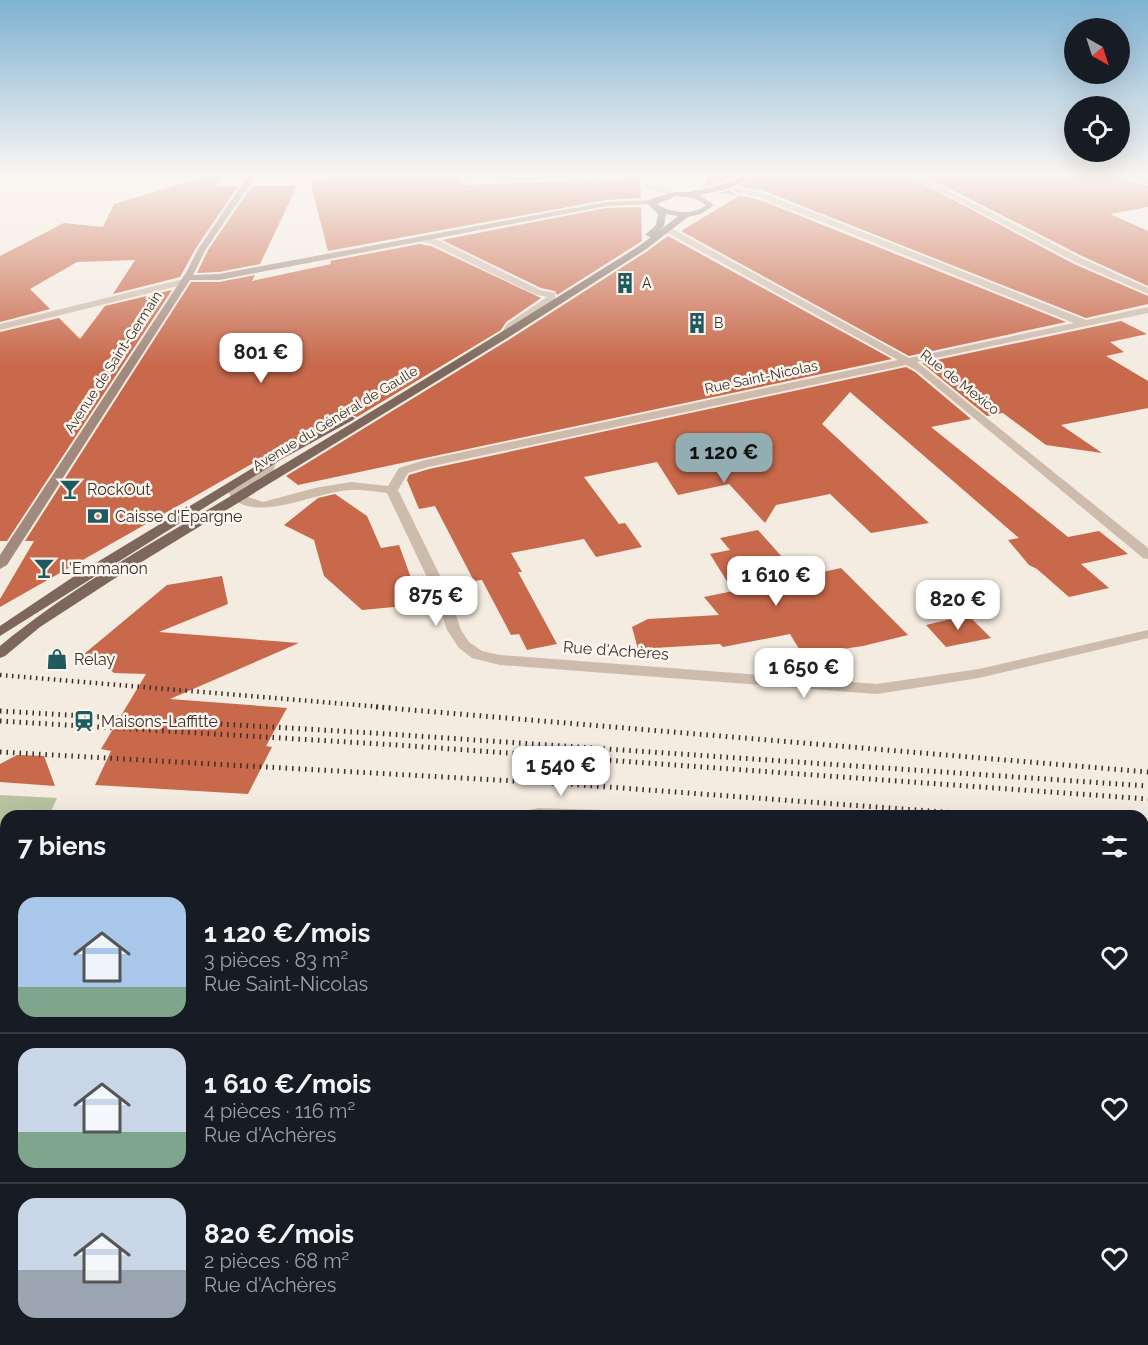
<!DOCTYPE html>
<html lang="fr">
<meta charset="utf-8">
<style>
body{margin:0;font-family:Raleway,sans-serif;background:#242831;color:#f1f3f6;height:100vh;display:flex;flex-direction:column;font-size:22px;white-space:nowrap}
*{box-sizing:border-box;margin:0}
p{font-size:20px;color:#9ea1a6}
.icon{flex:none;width:33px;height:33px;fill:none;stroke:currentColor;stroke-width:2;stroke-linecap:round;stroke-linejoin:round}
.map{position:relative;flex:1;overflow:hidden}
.details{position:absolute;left:0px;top:810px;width:1149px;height:536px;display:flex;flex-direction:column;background:#171b24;border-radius:18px 18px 0 0;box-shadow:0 6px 24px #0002}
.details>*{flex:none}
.needle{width:39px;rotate:141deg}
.tools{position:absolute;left:1064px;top:18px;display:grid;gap:12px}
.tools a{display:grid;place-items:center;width:66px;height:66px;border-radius:50%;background:#171b24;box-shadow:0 6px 24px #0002;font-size:30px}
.price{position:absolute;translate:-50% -51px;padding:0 14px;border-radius:12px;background:#fff;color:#222;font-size:20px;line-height:39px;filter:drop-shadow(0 2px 3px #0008)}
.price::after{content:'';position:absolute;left:50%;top:36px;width:18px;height:14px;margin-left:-9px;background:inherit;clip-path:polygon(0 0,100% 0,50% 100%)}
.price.on{background:#92aeb2;color:#111}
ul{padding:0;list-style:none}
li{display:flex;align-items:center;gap:18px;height:150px;padding:0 18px}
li+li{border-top:2px solid #363941}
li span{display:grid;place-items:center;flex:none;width:168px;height:120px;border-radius:18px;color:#555}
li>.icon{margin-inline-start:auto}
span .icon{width:72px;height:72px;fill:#fffc;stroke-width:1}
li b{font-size:26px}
h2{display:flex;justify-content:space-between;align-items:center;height:72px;padding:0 18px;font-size:26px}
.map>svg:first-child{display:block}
</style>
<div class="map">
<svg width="1148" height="1345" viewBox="0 0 1148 1345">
<rect width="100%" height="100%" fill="#f4ebe1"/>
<path fill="#b8c4a0" d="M 0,795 L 57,798 L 49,816 L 6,816 L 6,835 L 0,835 Z"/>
<path fill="#c8694b" d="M 208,176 L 221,176 L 216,187 L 238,186 L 196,248 L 180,277 L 113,294 L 135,260 L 77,262 L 30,289 L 50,309 L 0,322 L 0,256 L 64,223 L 103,227 L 114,204 Z
M 327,176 L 479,176 L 461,179 L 460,182 L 466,185 L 640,178 L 641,198 L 606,200 L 328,251 L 310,181 L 326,180 Z
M 706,176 L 738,176 L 706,186 Z
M 758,176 L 908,176 L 1074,264 L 1148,296 L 1148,304 L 1086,318 L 767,192 L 739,186 Z
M 925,176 L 1126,176 L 1128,180 L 1148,186 L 1148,207 L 1110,214 L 1148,231 L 1148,286 L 1082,256 Z
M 252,186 L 297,186 L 260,264 L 219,272 L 197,273 L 208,250 Z
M 730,190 L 733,194 L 760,200 L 1066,322 L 909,356 L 681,231 L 739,196 L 718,193 Z
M 641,207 L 642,241 L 557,295 L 555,291 L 541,288 L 442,240 L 606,208 Z
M 668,236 L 892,359 L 298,485 L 286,476 L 510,339 L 646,252 Z
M 420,244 L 431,246 L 541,298 L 506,322 L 501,330 L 357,417 L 348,413 L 262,458 L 0,607 L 0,599 L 34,541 L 25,541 L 191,282 L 219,282 L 255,275 L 252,281 L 331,264 L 330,261 Z
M 172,290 L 7,541 L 0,541 L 0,332 L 59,318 L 80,339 L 105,306 Z
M 1121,321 L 1147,334 L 1110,342 L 1124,352 L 1106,356 L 1148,381 L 1148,408 L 1061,425 L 1102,453 L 1046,445 L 1003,413 L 987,416 L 922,363 Z
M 906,367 L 915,372 L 971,419 L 931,427 L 1068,537 L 1099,531 L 1128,554 L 1081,564 L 1109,588 L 1069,597 L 1037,569 L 1029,565 L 1008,540 L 1019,538 L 850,392 L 822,424 L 929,523 L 871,533 L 830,494 L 776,505 L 765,523 L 729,484 L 678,495 L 657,462 L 584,477 L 619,524 L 625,523 L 642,547 L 596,557 L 584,539 L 511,553 L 522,572 L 518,572 L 557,644 L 527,650 L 519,634 L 511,635 L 482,580 L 474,581 L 435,506 L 419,509 L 407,480 L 409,475 L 429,469 Z
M 335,494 L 367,516 L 381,548 L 399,545 L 417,594 L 408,601 L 394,607 L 362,610 L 324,576 L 314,540 L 284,525 L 318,498 Z
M 758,530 L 800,577 L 841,568 L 908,635 L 863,646 L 823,652 L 813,661 L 801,652 L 790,634 L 723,647 L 720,644 L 638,649 L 632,627 L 648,619 L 719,615 L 704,597 L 733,591 L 710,554 L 730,550 L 720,538 Z
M 222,576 L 228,604 L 159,632 L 299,643 L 170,699 L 287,708 L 266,746 L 272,747 L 248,794 L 95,785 L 111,751 L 101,749 L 146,674 L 114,673 L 96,657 L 81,663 L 78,659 L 167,585 Z
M 968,615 L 991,638 L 946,647 L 926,625 Z
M 17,755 L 44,756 L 55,786 L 0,782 L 0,764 Z"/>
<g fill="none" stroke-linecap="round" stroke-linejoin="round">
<path fill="#cdbbac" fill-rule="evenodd" d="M 534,176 L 604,176 L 600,178 L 466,183 L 462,181 L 466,179 Z
M 910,176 L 920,176 L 1081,258 L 1148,288 L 1148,294 L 1075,262 Z
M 1128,176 L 1148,179 L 1148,184 L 1129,178 Z
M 649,184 L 678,192 L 679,194 L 675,196 L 646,188 L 646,184 Z
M 736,188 L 766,194 L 1086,320 L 1148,307 L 1148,313 L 917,362 L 1148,548 L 1148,559 L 1143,558 L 916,370 L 906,365 L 428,467 L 408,473 L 398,490 L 449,594 L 461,630 L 469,642 L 482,651 L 500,655 L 877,684 L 979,669 L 1148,630 L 1148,638 L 979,678 L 877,694 L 500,665 L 472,658 L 459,648 L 447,630 L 435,594 L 387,493 C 375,492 362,489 351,490 C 316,491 258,524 231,497 L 228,491 L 230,488 L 263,467 L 266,459 L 270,458 L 276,462 L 273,472 L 241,492 L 242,495 L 263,502 L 315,488 L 351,482 L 388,486 L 399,468 L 425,460 L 898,360 L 666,232 L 666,228 L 669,227 L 909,358 L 1074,323 L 815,219 L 761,198 L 733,192 L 732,190 Z
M 421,236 L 438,240 L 540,290 L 555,293 L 555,300 L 514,328 L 509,337 L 501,337 L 500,335 L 507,324 L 547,297 L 534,294 L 432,244 L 418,241 L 418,237 Z
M 183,279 L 188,282 L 186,284 L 0,330 L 0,324 Z
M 539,808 L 605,810 L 611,812 L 614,816 L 514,816 L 517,812 Z
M 1143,852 L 1148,852 L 1148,866 L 1143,866 Z
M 6,998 L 6,1015 L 0,1017 L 0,1000 Z
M 826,1340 L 851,1340 L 854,1345 L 828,1345 Z"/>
<path fill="#a18a7d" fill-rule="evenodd" d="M 248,176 L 256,176 L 206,249 L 193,275 L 219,274 L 606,202 L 652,200 L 656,202 L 652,204 L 606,206 L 219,280 L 190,280 L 7,565 L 0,569 L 0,555 L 187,271 L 198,249 Z"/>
<path fill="#7d675c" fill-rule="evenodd" d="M 745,176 L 756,176 L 727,189 L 700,195 L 714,205 L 701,214 L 688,217 L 645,250 L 509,337 L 117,577 L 40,627 L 5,656 L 0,658 L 0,646 C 75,584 162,538 244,488 C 376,409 508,329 639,246 L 651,237 L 645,235 L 656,225 L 658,214 L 649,205 L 650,199 L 675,192 L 690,192 L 722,185 ZM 676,196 L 694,198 L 706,205 C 692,216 671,213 657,204 ZM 666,214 L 678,216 L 659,231 L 664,226 Z
M 349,415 L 355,418 L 353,420 L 282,459 L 0,636 L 0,626 L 76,575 L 274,455 Z"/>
<path stroke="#3b302b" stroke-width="4.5" stroke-dasharray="1.5 4.5" stroke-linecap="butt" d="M 0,675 L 394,708"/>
<path stroke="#3b302b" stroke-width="5" stroke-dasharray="1.5 5" stroke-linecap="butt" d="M 376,707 L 1148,772
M 0,711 L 373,733 L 1148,786
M 0,721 L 397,745 L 1148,799
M 0,752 L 568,784 L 997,816
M 1143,826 L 1148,827"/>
</g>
<linearGradient id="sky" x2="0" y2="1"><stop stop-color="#7eb2d2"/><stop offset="0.48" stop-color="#faf6f2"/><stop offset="1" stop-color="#faf6f2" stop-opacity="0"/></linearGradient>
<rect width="1148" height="364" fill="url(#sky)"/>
<defs>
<symbol id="building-bare" viewBox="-9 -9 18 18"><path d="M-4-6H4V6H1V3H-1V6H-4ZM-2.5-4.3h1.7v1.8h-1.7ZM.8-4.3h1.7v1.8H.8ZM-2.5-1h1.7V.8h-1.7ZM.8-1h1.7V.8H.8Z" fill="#1f5a5e" stroke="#fbf5ee" stroke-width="2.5" paint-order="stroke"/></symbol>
<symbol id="bar-bare" viewBox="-9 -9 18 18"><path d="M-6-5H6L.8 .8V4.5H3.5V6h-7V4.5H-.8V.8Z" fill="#1f5a5e" stroke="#fbf5ee" stroke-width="2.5" paint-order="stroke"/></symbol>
<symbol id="bank-bare" viewBox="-9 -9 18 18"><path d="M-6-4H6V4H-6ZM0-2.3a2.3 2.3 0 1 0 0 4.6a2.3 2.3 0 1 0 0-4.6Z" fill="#1f5a5e" stroke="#fbf5ee" stroke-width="2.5" paint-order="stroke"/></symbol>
<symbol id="shop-bare" viewBox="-9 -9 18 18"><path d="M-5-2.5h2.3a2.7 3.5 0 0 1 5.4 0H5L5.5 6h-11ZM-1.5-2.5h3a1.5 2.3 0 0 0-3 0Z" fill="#1f5a5e" stroke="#fbf5ee" stroke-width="2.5" paint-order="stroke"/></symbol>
<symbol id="station-bare" viewBox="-9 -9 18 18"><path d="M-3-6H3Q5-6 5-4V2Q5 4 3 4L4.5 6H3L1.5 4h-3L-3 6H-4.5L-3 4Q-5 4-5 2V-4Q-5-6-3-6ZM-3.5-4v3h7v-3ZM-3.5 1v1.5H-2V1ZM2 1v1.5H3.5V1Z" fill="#1f5a5e" stroke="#fbf5ee" stroke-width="2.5" paint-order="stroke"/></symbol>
</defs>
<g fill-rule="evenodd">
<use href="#building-bare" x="610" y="268" width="30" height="30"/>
<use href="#building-bare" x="682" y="308" width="30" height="30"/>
<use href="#bar-bare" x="55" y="474" width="30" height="30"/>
<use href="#bank-bare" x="83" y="501" width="30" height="30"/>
<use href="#bar-bare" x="29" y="553" width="30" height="30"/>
<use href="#shop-bare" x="42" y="644" width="30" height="30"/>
<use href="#station-bare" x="69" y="706" width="30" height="30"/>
</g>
<g text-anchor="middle" stroke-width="5" stroke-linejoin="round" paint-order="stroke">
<g font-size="14" fill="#3b302b" stroke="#fbf5ee" text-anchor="start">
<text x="642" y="288">A</text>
<text x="714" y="328">B</text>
</g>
<g font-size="14" fill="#3b302b" stroke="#fbf5ee">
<text transform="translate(113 362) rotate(-57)" y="5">Avenue de Saint-Germain</text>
<text transform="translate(761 377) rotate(-12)" y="5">Rue Saint-Nicolas</text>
<text transform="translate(960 382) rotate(38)" y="5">Rue de Mexico</text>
<text transform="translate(335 418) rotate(-31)" y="5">Avenue du Général de Gaulle</text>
</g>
<g font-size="16" fill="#3b302b" stroke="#fbf5ee" text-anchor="start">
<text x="87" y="495">RockOut</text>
<text x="115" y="522">Caisse d'Épargne</text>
<text x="61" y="574">L'Emmanon</text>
<text x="74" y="665">Relay</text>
<text x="101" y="727">Maisons-Laffitte</text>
</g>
<g font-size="16" fill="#3b302b" stroke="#fbf5ee">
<text transform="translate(616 650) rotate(4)" y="6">Rue d'Achères</text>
</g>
</g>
</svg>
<div class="tools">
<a><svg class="needle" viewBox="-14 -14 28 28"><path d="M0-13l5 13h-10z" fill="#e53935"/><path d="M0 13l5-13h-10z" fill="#9ea1a6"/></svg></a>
<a><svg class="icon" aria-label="locate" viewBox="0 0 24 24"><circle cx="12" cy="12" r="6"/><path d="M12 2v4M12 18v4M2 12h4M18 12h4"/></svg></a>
</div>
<b class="price" style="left:261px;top:384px">801 €</b>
<b class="price on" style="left:724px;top:484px">1 120 €</b>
<b class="price" style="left:776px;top:607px">1 610 €</b>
<b class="price" style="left:436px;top:627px">875 €</b>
<b class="price" style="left:958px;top:631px">820 €</b>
<b class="price" style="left:804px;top:699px">1 650 €</b>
<b class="price" style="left:561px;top:797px">1 540 €</b>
<section class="details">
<h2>7 biens<svg class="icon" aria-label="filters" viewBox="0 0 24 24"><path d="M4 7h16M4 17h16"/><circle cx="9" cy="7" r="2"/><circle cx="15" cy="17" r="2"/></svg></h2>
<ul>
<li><span style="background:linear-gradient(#a9c7e8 75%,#7fa58c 0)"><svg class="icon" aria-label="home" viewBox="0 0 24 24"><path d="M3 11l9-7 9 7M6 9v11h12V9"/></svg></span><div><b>1 120 €/mois</b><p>3 pièces · 83 m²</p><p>Rue Saint-Nicolas</p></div><svg class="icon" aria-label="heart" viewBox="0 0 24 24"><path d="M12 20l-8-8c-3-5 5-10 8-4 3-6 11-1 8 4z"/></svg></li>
<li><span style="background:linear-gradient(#c9d6e8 70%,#7fa58c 0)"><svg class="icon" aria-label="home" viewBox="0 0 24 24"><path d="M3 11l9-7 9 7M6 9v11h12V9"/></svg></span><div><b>1 610 €/mois</b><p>4 pièces · 116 m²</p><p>Rue d'Achères</p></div><svg class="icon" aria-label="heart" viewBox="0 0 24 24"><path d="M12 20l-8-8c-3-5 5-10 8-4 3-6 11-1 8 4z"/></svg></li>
<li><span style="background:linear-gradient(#c9d6e8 60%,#9aa5b1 0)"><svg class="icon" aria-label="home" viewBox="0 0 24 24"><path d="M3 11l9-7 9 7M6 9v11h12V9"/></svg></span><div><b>820 €/mois</b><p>2 pièces · 68 m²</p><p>Rue d'Achères</p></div><svg class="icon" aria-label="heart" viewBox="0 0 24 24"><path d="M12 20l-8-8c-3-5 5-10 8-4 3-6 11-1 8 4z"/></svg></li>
</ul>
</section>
</div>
